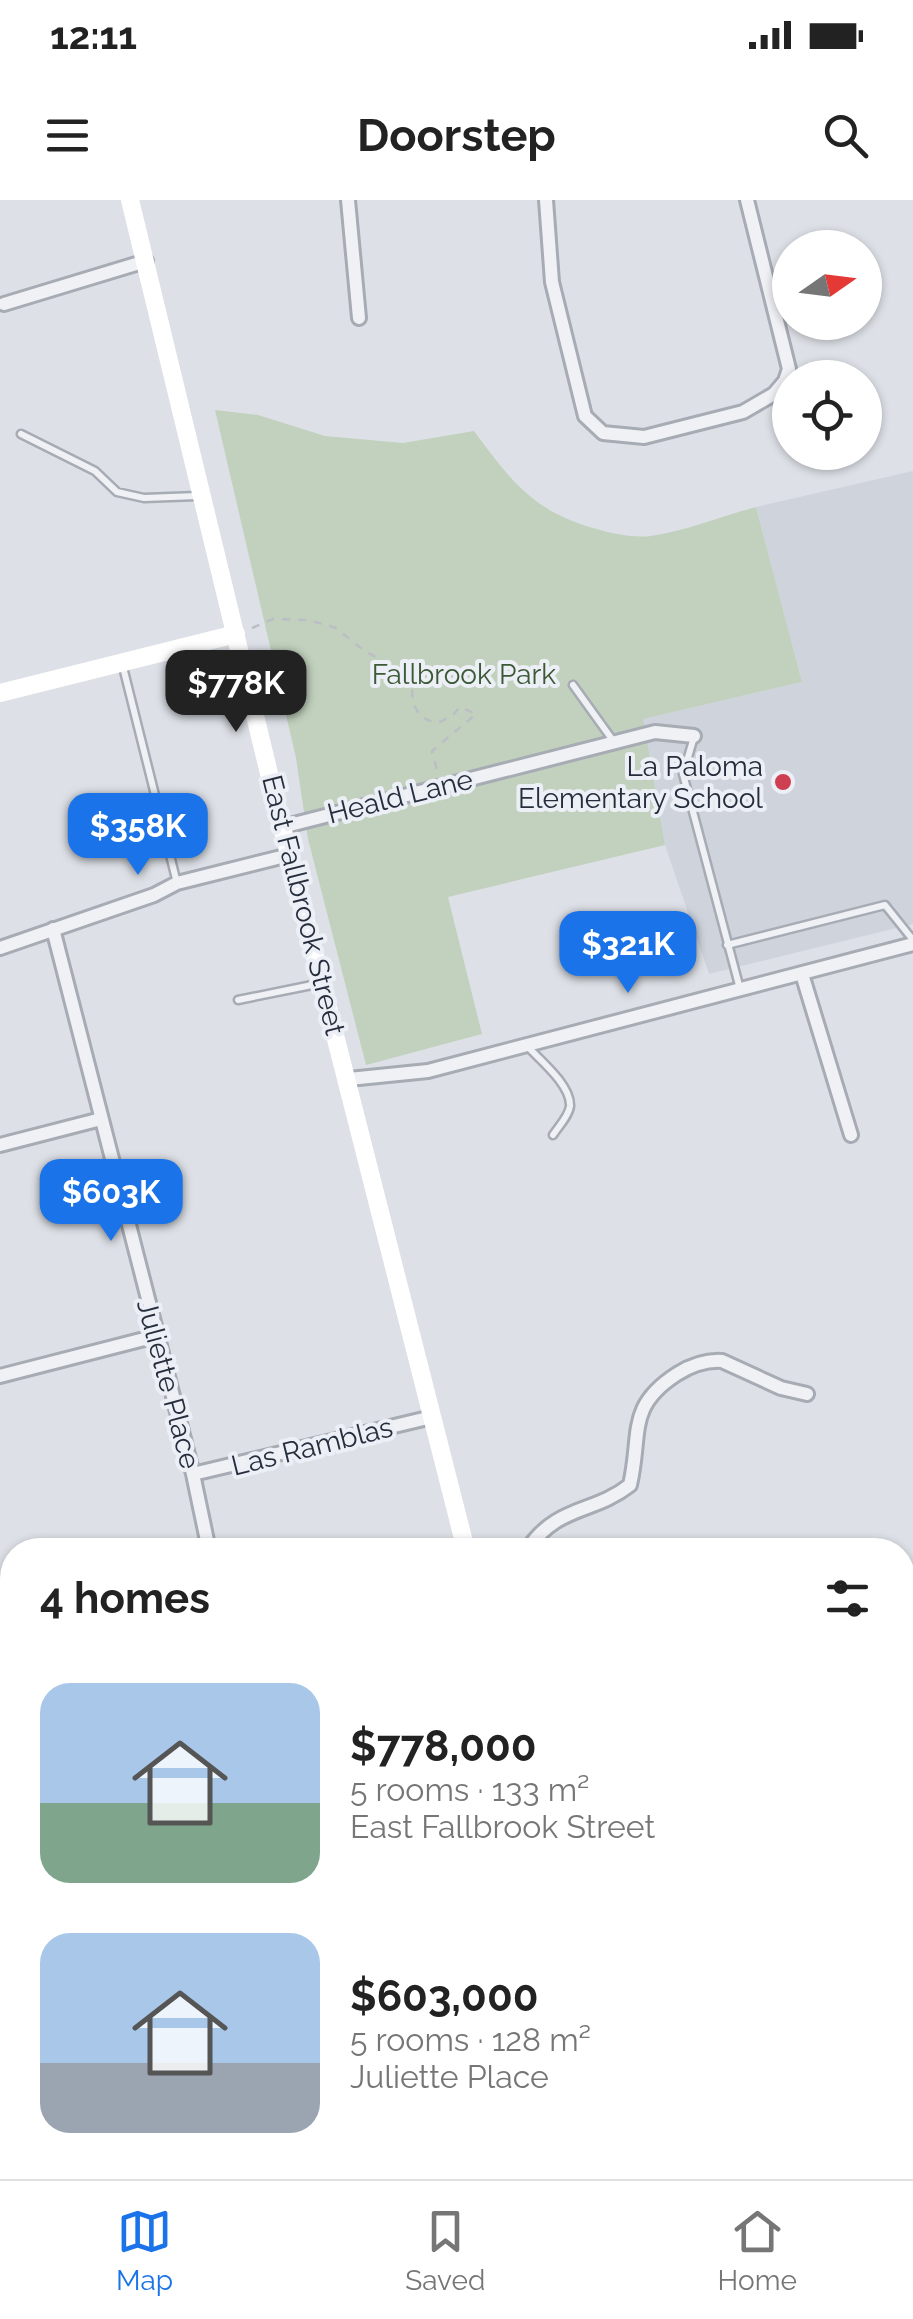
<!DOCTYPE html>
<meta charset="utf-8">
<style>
body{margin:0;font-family:Raleway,sans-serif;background:#f2f2f2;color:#222;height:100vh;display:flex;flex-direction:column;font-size:38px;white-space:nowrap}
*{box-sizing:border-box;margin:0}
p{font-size:32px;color:#767676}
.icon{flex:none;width:55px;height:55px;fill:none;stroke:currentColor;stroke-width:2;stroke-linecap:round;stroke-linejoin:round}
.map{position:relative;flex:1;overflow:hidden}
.panel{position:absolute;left:0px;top:1338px;width:915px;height:642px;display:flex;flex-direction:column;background:#fff;border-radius:40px 40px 0 0;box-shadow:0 2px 8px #0004}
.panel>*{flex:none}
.needle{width:65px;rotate:76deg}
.tools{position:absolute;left:772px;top:30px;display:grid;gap:20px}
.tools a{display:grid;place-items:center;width:110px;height:110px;border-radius:50%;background:#fff;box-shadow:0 2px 8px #0004;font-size:50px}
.price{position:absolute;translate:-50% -85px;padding:0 22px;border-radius:20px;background:#1a73e8;color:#fff;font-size:32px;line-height:65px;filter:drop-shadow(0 2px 5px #0008)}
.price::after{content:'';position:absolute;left:50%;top:60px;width:30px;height:22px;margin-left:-15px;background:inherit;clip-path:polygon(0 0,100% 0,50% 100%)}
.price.selected{background:#222;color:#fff}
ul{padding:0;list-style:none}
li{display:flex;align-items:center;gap:30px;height:250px;padding:0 40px}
li span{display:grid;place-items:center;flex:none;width:280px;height:200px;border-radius:30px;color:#555}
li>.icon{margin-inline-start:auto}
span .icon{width:120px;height:120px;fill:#fffc;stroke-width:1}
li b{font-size:42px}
h2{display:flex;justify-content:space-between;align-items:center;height:120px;padding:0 40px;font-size:42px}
.status{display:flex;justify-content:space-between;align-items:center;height:70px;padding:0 50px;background:#fff;direction:ltr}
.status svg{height:28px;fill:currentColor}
header{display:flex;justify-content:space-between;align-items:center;height:130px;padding:0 40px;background:#fff;font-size:45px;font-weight:700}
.tabs{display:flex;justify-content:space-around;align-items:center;height:140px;border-top:2px solid #e0e0e0;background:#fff;font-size:28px;color:#767676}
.tabs a{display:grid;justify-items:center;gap:5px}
.tabs .selected{color:#1a73e8}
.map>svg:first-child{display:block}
</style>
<div class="status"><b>12:11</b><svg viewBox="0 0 49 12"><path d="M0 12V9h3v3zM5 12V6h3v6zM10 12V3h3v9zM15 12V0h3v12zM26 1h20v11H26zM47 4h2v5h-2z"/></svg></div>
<header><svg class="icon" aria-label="menu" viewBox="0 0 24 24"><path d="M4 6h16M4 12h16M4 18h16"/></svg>Doorstep<svg class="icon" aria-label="search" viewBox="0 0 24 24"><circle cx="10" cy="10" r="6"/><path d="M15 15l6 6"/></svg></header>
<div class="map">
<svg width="913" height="1979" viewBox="0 0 913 1979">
<rect width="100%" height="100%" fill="#dde1e7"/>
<path fill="#cfd3dc" d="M 913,271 L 913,724 L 709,774 L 665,645 L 642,519 L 802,482 L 756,307 Z"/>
<path fill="#c2d1be" d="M 215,210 L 258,215 L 325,236 L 403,243 L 474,231 C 511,281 535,313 597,329 C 613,334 635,338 651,336 C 686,331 722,316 756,307 L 802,482 L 643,519 L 665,645 L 448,697 L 482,834 L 366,865 L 308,639 L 296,558 Z"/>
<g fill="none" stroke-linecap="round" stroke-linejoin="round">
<defs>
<path id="lane" d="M 21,234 L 95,271 L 117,292 L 144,298 L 197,296
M 122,463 L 177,683
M 573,485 L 614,542
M 694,537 L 683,574 L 740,789
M 727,745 L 885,705 L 913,740
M 238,800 L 317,784
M 527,846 C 540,860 571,885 570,906 C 569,916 558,927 553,935
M 902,1662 L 913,1660
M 0,1952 L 12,1949
M 124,1968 L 127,1979
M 306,1974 L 335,1968
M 363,1979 L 369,1968
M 449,1979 L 500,1968
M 576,1979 L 580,1968"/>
<path id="street" d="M 348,0 L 359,118
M 546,0 L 552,82 L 585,216 L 603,233 L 644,237 L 743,212 L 774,194 L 785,181 L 789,169 L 747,0
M 4,104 L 146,61
M 282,627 L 655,532 L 694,536
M 53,729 L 193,1274 L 209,1350
M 0,748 L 154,695 L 177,683 L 289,655
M 802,774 L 851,935
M 349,879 L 428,871 L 913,744
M 0,945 L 101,919
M 0,1176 L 156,1136
M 193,1274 L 432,1217
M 527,1350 C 557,1305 593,1314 630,1285 C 642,1233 626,1207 677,1174 C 690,1166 707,1160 722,1161 L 781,1188 L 807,1194
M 0,1458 L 12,1455
M 902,1474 L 913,1471
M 0,1670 L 12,1667
M 902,1858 L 913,1856
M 0,1903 L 3,1916
M 871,1968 L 874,1979"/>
</defs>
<use href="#lane" stroke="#a6abb4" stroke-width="11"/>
<use href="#street" stroke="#a6abb4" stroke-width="18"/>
<path stroke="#bbbec5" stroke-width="2.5" stroke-dasharray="8 8" stroke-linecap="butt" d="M 252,428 L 273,419 L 309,420 L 336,428 L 363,450 L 414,478 C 409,500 414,519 438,523 L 453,515 L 460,507 L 476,514 L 432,551 L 438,574"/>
<use href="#lane" stroke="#f0f1f5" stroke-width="6"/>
<use href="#street" stroke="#f0f1f5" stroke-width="12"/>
<path stroke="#fff" stroke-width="18" d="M 130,0 L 282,627 L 466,1350
M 0,493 L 236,434
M 619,1968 L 622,1979"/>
</g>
<circle fill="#ce4051" stroke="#eceff5" stroke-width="4" cx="783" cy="582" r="10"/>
<g text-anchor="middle" stroke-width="8" stroke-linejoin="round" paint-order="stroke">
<g font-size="28" fill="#3a5934" stroke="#eceff5">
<text x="464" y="484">Fallbrook Park</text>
</g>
<g font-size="28" fill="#262e3d" stroke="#eceff5" text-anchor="end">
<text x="763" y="576">La Paloma<tspan x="763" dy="32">Elementary School</tspan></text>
</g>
<g font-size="28" fill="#262e3d" stroke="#eceff5">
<text transform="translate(400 596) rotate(-14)" y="10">Heald Lane</text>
<text transform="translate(304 705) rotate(76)" y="10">East Fallbrook Street</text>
<text transform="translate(169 1184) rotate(75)" y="10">Juliette Place</text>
<text transform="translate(312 1246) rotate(-14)" y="10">Las Ramblas</text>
</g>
</g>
</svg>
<div class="tools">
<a><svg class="needle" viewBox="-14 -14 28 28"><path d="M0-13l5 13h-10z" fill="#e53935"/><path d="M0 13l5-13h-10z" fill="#767676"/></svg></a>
<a><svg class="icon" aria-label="locate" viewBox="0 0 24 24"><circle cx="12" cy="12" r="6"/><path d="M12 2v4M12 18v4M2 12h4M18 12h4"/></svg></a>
</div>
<b class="price selected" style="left:236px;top:535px">$778K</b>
<b class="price" style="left:138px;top:678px">$358K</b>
<b class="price" style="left:628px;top:796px">$321K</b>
<b class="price" style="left:111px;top:1044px">$603K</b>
<section class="panel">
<h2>4 homes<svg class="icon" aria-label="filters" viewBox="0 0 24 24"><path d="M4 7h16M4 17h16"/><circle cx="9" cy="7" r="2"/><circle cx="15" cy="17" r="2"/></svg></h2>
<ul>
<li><span style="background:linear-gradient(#a9c7e8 60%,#7fa58c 0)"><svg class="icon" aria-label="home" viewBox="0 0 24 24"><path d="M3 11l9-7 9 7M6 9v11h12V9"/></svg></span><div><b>$778,000</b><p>5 rooms · 133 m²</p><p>East Fallbrook Street</p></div></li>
<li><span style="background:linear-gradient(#a9c7e8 65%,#9aa5b1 0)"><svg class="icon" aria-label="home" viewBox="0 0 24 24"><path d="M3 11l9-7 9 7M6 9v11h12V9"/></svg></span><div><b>$603,000</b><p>5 rooms · 128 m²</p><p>Juliette Place</p></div></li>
</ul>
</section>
</div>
<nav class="tabs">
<a class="selected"><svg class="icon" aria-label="map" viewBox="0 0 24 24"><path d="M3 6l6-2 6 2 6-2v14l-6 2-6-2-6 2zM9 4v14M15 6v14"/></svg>Map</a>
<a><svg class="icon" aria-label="saved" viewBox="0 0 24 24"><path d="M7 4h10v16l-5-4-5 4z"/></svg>Saved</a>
<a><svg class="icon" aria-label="home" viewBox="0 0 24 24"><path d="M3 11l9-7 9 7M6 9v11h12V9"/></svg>Home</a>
</nav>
